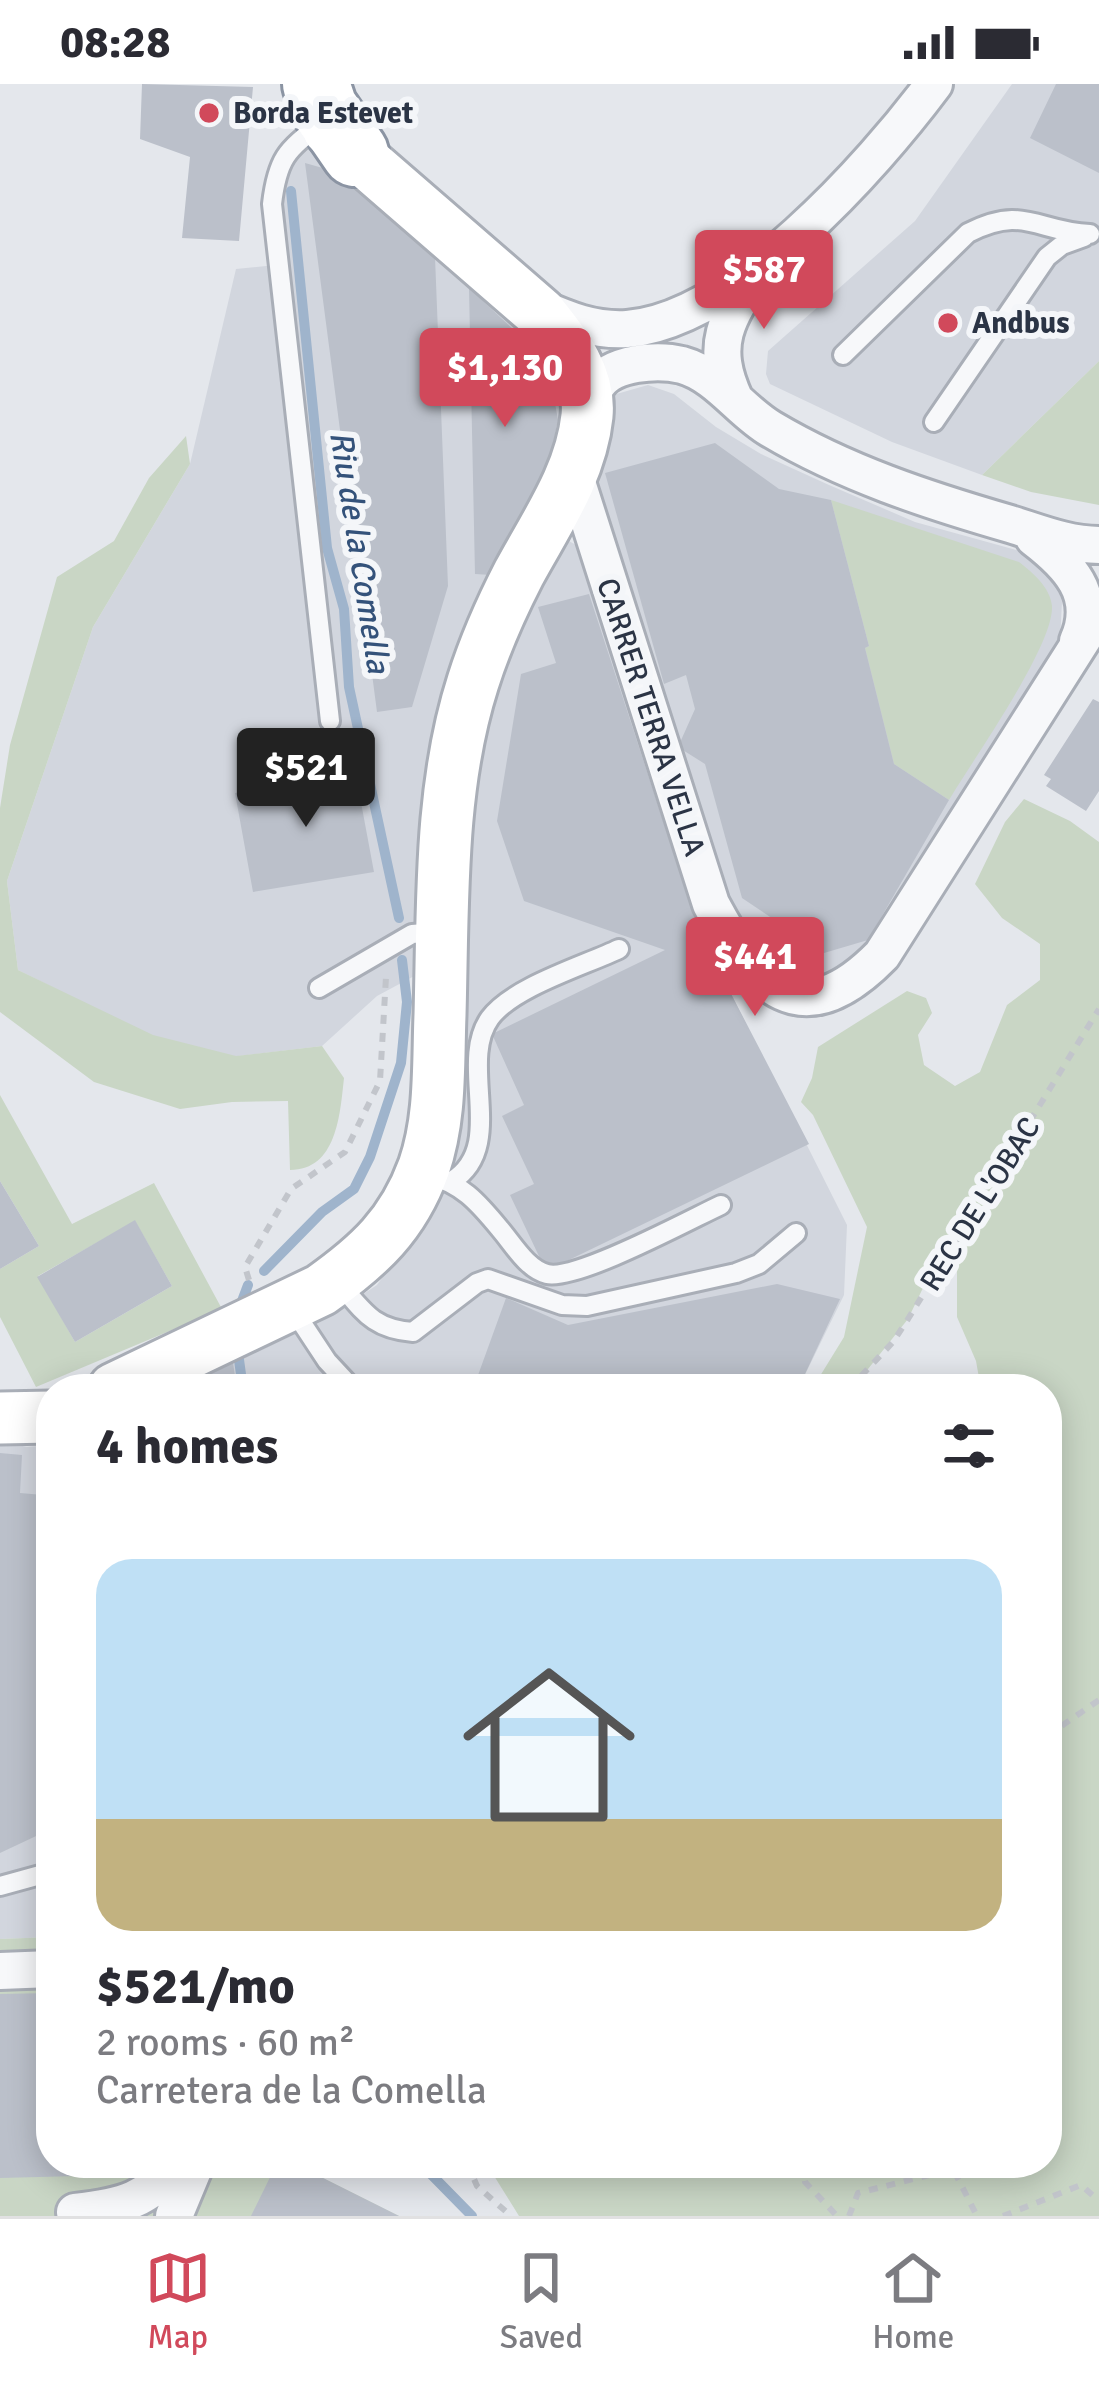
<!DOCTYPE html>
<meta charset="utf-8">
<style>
body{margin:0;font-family:Signika,sans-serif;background:#f2f2f3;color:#2b2b33;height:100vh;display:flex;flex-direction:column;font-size:45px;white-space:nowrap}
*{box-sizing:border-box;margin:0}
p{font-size:39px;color:#7c7c81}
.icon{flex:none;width:66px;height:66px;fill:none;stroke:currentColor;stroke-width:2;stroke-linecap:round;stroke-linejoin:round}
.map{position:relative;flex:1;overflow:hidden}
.details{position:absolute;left:36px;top:1290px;width:1026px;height:804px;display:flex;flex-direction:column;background:#fff;border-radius:48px;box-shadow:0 6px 30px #0003}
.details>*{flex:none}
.price{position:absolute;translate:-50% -102px;padding:0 27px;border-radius:12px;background:#d1495b;color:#fff;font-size:39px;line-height:78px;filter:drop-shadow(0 3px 6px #0008)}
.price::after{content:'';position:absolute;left:50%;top:72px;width:36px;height:27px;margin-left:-18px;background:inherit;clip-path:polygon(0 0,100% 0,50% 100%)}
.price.active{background:#222;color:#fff}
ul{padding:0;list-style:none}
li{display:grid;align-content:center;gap:24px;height:636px;padding:0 60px}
li span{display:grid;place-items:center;height:372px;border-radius:36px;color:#555}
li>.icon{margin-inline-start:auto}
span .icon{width:216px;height:216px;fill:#fffc;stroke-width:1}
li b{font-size:51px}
h2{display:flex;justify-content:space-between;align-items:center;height:144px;padding:0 60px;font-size:51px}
.status{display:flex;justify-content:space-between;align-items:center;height:84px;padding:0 60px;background:#fff;direction:ltr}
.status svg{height:33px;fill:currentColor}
.dock{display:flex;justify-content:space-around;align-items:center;height:168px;border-top:3px solid #e1e1e2;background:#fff;font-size:33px;color:#7c7c81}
.dock a{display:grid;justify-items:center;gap:6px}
.dock .active{color:#d1495b}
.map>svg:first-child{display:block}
</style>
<div class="status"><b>08:28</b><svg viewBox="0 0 49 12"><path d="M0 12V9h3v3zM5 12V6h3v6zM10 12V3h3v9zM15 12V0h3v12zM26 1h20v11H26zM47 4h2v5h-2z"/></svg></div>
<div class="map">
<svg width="1099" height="2132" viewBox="0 0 1099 2132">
<rect width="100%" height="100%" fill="#e4e7ec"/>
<path fill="#d2d6de" d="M 1012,0 L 1099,0 L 1099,277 L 982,391 L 892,358 L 770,300 L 766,290 L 768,267 L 915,137 Z
M 297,57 L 311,62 L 532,250 L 555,290 L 565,325 L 418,890 L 377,912 L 322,962 L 230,973 L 146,950 L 18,886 L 7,797 L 93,543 L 190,380 L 236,185 L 276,181 L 272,120 Z
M 648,301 L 674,310 L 716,343 L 761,370 L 829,401 L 915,438 L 1034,471 L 1055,489 L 1062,518 L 1060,556 L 868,856 L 850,879 L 831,892 L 797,889 L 773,879 L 742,836 L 722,800 L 598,415 L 597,393 L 613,311 Z
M 567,456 L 578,462 L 699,829 L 722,875 L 715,878 L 847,1141 L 844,1211 L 798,1305 L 179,1305 L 322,1237 L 377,1201 L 429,1129 L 473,699 L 519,525 Z
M 0,1357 L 27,1363 L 51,1361 L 51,1853 L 0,1855 Z"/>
<path fill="#c9d6c5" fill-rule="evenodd" d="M 1099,277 L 1099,421 L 1031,408 L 982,391 Z
M 186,352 L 190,380 L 93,543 L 7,797 L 18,886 L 153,951 L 236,972 L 322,962 L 344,994 C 340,1030 337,1086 290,1086 L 288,1017 L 232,1018 L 180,1025 L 94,998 L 0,928 L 0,724 L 10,661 L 57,493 L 114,457 L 149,394 Z
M 831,416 L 1019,478 C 1033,489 1050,503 1052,522 C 1054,562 972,677 949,716 L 894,680 L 865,564 L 869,562 Z
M 1024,715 L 1070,737 L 1099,758 L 1099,2132 L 519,2132 L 486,2079 L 1047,2079 L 1047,1305 L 981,1305 L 976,1277 L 957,1233 L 957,1182 L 935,1179 L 908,1235 L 852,1305 L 812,1305 L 844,1253 L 867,1143 L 813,1031 L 801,1018 L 812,994 L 818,963 L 907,907 L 926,914 L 932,929 L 918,951 L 924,981 L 955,1002 L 980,988 L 1007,921 L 1040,896 L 1040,860 L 1002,834 L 975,800 L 1005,738 Z
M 0,1011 L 72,1140 L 154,1099 L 222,1225 L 36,1303 L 0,1233 L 0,1185 L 39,1162 L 0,1097 ZM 135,1137 L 172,1202 L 75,1258 L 38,1192 Z
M 51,1853 L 51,2079 L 293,2079 L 399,2132 L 0,2132 L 0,1855 Z"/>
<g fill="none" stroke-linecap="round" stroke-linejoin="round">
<path stroke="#9fb4cc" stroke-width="10" d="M 291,107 L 327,464 L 344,525 L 349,603 L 399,834
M 264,1187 L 322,1128 L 354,1105 L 370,1073 L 401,979 L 407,918 L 402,876
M 239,1225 L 248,1201
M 237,1261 L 243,1305
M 420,2079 L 472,2132"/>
</g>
<path fill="#bbc0ca" d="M 142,0 L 253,3 L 239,157 L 182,154 L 190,73 L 140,55 Z
M 1056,0 L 1099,0 L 1099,89 L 1030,54 Z
M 305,79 L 337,88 L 435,173 L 448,502 L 412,623 L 377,628 Z
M 469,204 L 529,260 L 551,297 L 558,336 L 548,384 L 491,491 L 475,490 Z
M 715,359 L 779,405 L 831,416 L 869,562 L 865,564 L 894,680 L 949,716 L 868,856 L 824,869 L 742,814 L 705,680 L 678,663 L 695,625 L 686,591 L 664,600 L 605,389 Z
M 589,510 L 700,850 L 809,1060 L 546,1187 L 510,1111 L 534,1100 L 502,1032 L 524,1021 L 492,950 L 665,866 L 524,817 L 497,737 L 521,590 L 556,579 L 538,523 Z
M 1093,615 L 1099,618 L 1099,707 L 1086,727 L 1046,702 L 1051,695 L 1044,691 Z
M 351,665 L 374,788 L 253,808 L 235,709 L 335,691 L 332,667 Z
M 0,1097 L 39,1162 L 0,1185 Z
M 135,1136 L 172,1202 L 75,1258 L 37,1193 Z
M 777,1200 L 840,1215 L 798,1305 L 473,1305 L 506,1214 L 568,1241 Z
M 233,1279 L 237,1305 L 179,1305 Z
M 316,1297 L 325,1305 L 261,1305 L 259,1298 Z
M 0,1369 L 22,1371 L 20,1409 L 43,1411 L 41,1437 L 51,1449 L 51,1745 L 0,1769 Z
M 51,1909 L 51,2079 L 117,2079 L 117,2091 L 0,2094 L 0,1910 Z
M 277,2079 L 293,2079 L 399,2132 L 251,2132 Z"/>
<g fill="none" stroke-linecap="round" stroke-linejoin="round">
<defs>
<path id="lane" d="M 322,40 C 286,64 277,77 272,120 L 330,637
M 843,271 L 968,149 C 1024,120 1037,148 1090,150
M 934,338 L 1047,173 L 1062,161 L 1084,153
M 319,904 L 412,850 L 438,848
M 427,1090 C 462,1100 477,1117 500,1145 C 513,1160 527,1185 547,1190 C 576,1197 689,1136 721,1121
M 452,1097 C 508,1062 457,980 490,934 C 513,903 583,882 619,865
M 339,1199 C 364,1228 373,1245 413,1248 L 477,1199 L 488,1195 L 562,1221 L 587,1222 L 736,1189 L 759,1180 L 796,1149
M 292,1224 L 327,1277 L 353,1305
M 0,1802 L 51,1788"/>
<path id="street" d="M 538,223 C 567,236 594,247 627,245 C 736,236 872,83 934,0
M 735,316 C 709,260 726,235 759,186
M 588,327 C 590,319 592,308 597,301 C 612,278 658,275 682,281 C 718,291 740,327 771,345 C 845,389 927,416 1010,440 C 1039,449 1068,461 1099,461
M 574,389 L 711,820 C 755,903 801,954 882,871 L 1099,529
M 1034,454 C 1068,480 1099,511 1078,557
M 0,1887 L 51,1885
M 75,2128 C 127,2122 144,2116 182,2079
M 174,2132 L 196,2079"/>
<path id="secondary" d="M 114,1305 L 321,1206 C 369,1172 403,1141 424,1083 C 441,1034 438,982 440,931 C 443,820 439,704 473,598 C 485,560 501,524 519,489 C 546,439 581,390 587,332 C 591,291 564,259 540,229 L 329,46
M 0,1334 L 51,1333"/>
<path id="highway" d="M 316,0 L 324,24 L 355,69"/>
</defs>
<use href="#lane" stroke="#a9aeb7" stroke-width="24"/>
<use href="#street" stroke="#a9aeb7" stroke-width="42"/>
<use href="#secondary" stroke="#a9aeb7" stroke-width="57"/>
<use href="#highway" stroke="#8b94a3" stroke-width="72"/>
<path stroke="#c2c5cb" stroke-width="6" stroke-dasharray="9 9" stroke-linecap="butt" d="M 249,1196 L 245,1183 L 291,1105 L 345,1068 L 380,997 L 386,893
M 849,1305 L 893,1258 L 908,1235 L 1099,925
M 1047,1652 L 1099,1616
M 467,2079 L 477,2102 L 511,2132
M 803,2079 L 805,2098 L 837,2132
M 849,2132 L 858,2109 L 953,2085 L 977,2132
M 1003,2132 L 1081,2101 L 1099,2117"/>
<use href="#lane" stroke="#f7f8fa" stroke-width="18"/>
<use href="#street" stroke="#f7f8fa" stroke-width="36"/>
<use href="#secondary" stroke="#fff" stroke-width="51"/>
<use href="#highway" stroke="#fff" stroke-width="66"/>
</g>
<g fill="#d1495b" stroke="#f4f6f9" stroke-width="4.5">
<circle cx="209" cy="29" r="12"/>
<circle cx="948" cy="239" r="12"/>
</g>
<g text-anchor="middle" stroke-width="12" stroke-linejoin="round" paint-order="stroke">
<g font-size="30" font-weight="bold" fill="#2b3445" stroke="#f4f6f9" text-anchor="start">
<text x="233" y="39">Borda Estevet</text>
<text x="972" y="249">Andbus</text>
</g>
<g font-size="30" fill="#2b3445" stroke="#f4f6f9">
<text transform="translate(651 633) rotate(72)" y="10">CARRER TERRA VELLA</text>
<text transform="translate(980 1120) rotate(-58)" y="10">REC DE L'OBAC</text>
</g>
<g font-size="33" font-style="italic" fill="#34527a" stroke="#f4f6f9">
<text transform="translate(361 468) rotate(81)" y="12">Riu de la Comella</text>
</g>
</g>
</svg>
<b class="price" style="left:764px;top:248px">$587</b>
<b class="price" style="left:505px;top:346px">$1,130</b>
<b class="price active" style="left:306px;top:746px">$521</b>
<b class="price" style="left:755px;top:935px">$441</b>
<section class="details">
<h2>4 homes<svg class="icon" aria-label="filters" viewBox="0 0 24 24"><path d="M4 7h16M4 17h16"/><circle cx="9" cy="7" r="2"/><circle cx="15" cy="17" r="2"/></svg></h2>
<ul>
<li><span style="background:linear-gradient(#bfe0f5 70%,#c2b280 0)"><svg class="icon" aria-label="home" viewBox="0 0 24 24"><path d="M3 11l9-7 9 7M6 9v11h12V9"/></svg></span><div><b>$521/mo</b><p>2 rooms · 60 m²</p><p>Carretera de la Comella</p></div></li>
</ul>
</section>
</div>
<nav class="dock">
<a class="active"><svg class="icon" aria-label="map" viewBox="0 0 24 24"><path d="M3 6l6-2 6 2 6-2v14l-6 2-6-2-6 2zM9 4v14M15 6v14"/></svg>Map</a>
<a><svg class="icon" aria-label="saved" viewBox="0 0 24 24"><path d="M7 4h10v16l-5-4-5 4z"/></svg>Saved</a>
<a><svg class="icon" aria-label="home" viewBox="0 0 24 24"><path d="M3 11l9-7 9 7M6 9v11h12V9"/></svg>Home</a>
</nav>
